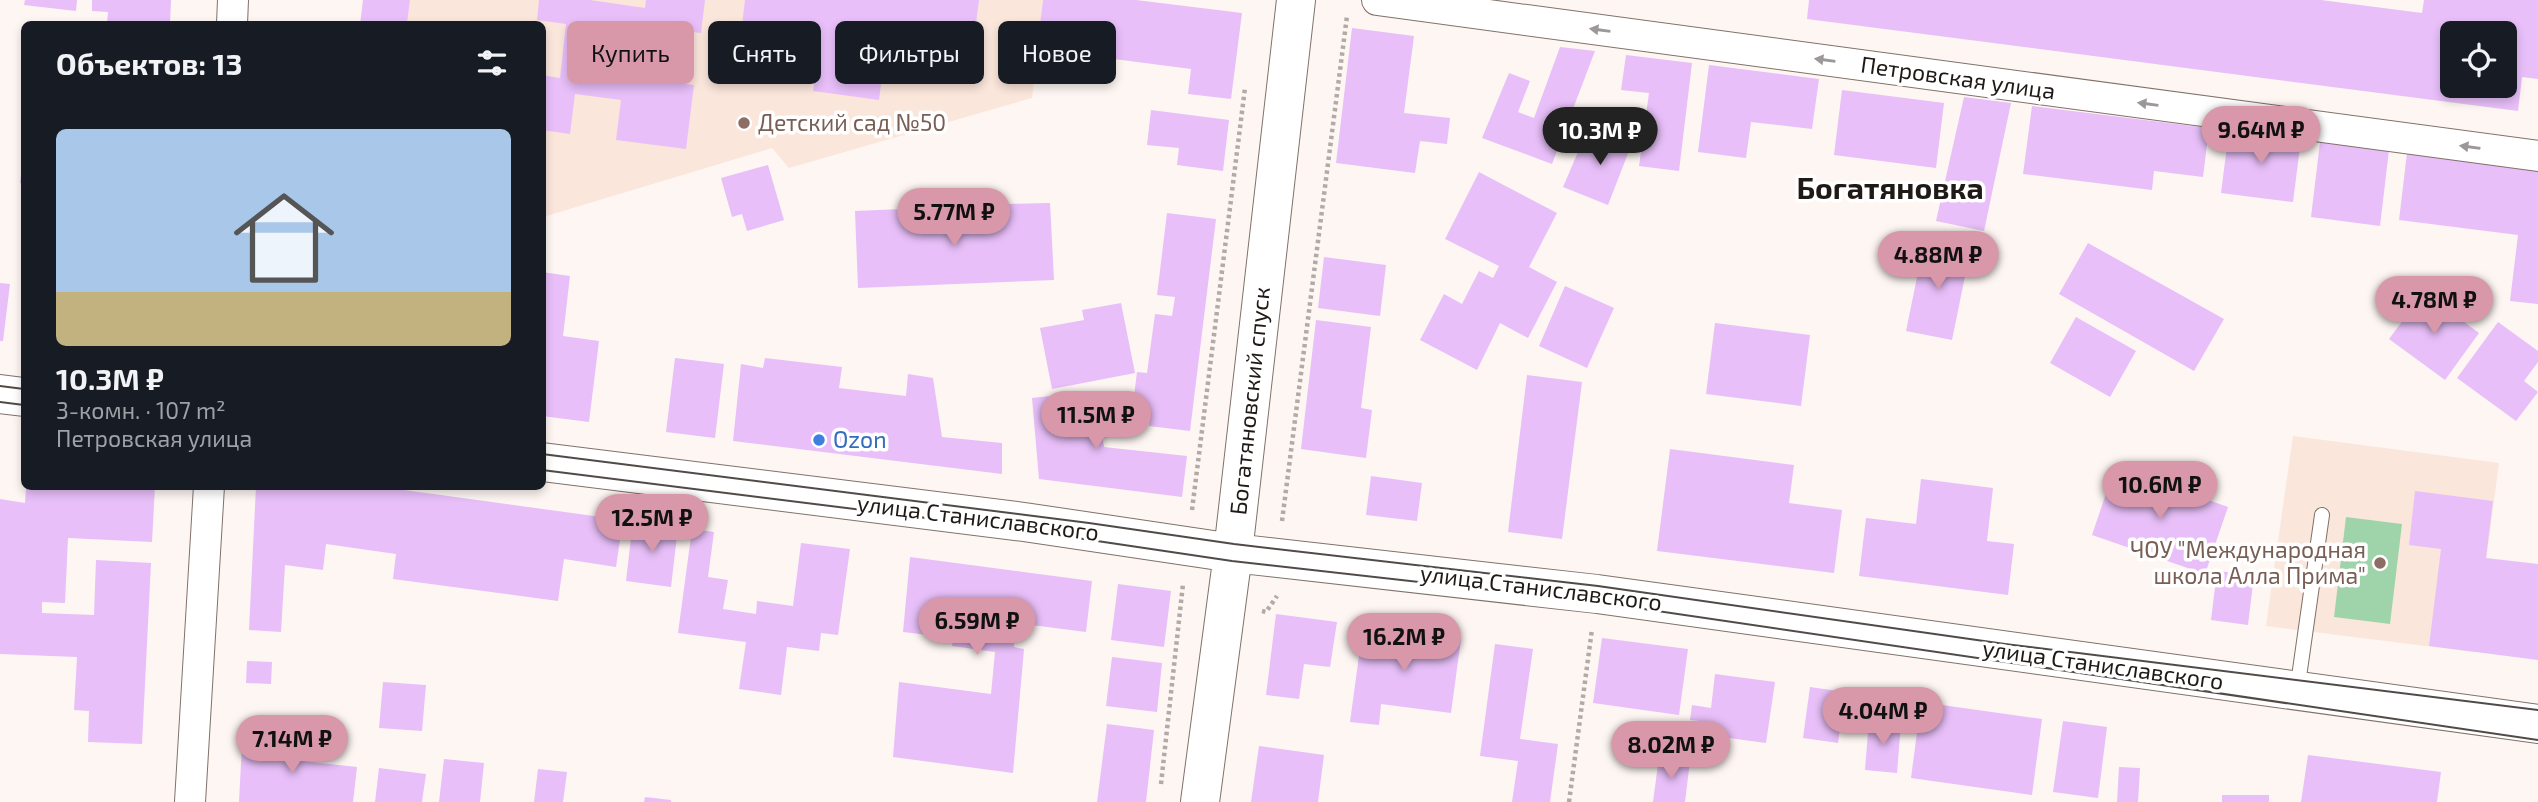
<!DOCTYPE html>
<html lang="ru">
<meta charset="utf-8">
<style>
body{margin:0;font-family:"Exo 2",sans-serif;background:#242831;color:#f1f3f6;height:100vh;display:flex;flex-direction:column;font-size:26px;white-space:nowrap}
*{box-sizing:border-box;margin:0}
p{font-size:23px;color:#9ea1a6}
.icon{flex:none;width:38px;height:38px;fill:none;stroke:currentColor;stroke-width:2;stroke-linecap:round;stroke-linejoin:round}
.map{position:relative;flex:1;overflow:hidden}
.panel{position:absolute;left:21px;top:21px;width:525px;height:469px;display:flex;flex-direction:column;background:#171b24;border-radius:10px;box-shadow:0 4px 10px #0003}
.panel>*{flex:none}
.guide{position:absolute;left:567px;top:21px;width:665px;height:63px;display:flex;gap:14px}
.tools{position:absolute;left:2440px;top:21px;display:grid;gap:14px}
.tools a{display:grid;place-items:center;width:77px;height:77px;border-radius:10px;background:#171b24;box-shadow:0 4px 10px #0003;font-size:35px}
.price{position:absolute;translate:-50% -60px;padding:0 16px;border-radius:24px;background:#d898aa;color:#111;font-size:23px;line-height:46px;filter:drop-shadow(0 2px 4px #0008)}
.price::after{content:'';position:absolute;left:50%;top:42px;width:21px;height:16px;margin-left:-10px;background:inherit;clip-path:polygon(0 0,100% 0,50% 100%)}
.price.current{background:#222;color:#fff}
ul{padding:0;list-style:none}
li{display:grid;align-content:center;gap:14px;height:371px;padding:0 35px}
li span{display:grid;place-items:center;height:217px;border-radius:10px;color:#555}
li>.icon{margin-inline-start:auto}
span .icon{width:126px;height:126px;fill:#fffc;stroke-width:1}
li b{font-size:30px}
h2{display:flex;justify-content:space-between;align-items:center;height:84px;padding:0 35px;font-size:30px}
.chip{padding:0 24px;border-radius:10px;background:#171b24;box-shadow:0 4px 10px #0003;font-size:24px;line-height:63px}
.chip.current{background:#d898aa;color:#111}
.map>svg:first-child{display:block}
</style>
<div class="map">
<svg width="2538" height="802" viewBox="0 0 2538 802">
<rect width="100%" height="100%" fill="#fdf6f2"/>
<path fill="#fbe6db" d="M 410,0 L 1043,0 L 1032,98 L 789,168 L 772,148 L 543,217 L 542,24 L 407,24 Z
M 2293,436 L 2499,463 L 2474,652 L 2266,626 Z"/>
<path fill="#9fd4ab" d="M 2346,517 L 2402,524 L 2390,624 L 2334,617 Z"/>
<path fill="#e8bff9" fill-rule="evenodd" d="M 25,0 L 77,0 L 76,11 L 24,5 Z
M 92,0 L 171,0 L 170,24 L 107,24 L 108,12 L 92,11 Z
M 363,0 L 410,0 L 407,24 L 360,24 Z
M 539,0 L 590,0 L 645,8 L 646,0 L 705,0 L 701,33 L 657,28 L 651,79 L 694,85 L 686,149 L 616,140 L 621,100 L 575,94 L 570,134 L 542,130 L 542,75 L 560,78 L 566,24 L 537,20 Z
M 745,0 L 979,0 L 969,78 L 883,68 L 879,100 L 813,91 L 817,59 L 739,50 Z
M 1043,0 L 1136,0 L 1242,13 L 1231,99 L 1188,94 L 1191,69 L 1037,49 Z
M 1809,0 L 2321,0 L 2422,13 L 2424,0 L 2538,0 L 2538,79 L 2522,77 L 2518,111 L 1807,19 ZM 2452,33 L 2504,33 L 2504,86 L 2452,86 Z
M 1352,28 L 1414,36 L 1404,113 L 1450,118 L 1447,144 L 1420,141 L 1415,173 L 1336,163 Z
M 1560,47 L 1595,51 L 1552,164 L 1482,138 L 1509,73 L 1530,81 L 1518,112 L 1534,118 Z
M 1626,55 L 1692,63 L 1679,171 L 1639,166 L 1649,93 L 1621,90 Z
M 1709,65 L 1819,79 L 1812,129 L 1751,122 L 1746,158 L 1698,152 Z
M 1842,90 L 1944,103 L 1936,168 L 1834,155 Z
M 1964,97 L 2011,103 L 1984,231 L 1936,221 Z
M 2032,106 L 2209,128 L 2203,177 L 2154,171 L 2152,190 L 2023,174 Z
M 1151,110 L 1229,120 L 1223,171 L 1177,165 L 1179,148 L 1147,145 Z
M 1608,128 L 1634,138 L 1608,205 L 1563,187 L 1581,145 L 1598,152 Z
M 2229,130 L 2301,139 L 2293,202 L 2221,193 Z
M 2320,142 L 2389,150 L 2380,226 L 2311,217 Z
M 2407,153 L 2538,169 L 2538,304 L 2510,301 L 2518,235 L 2399,220 Z
M 23,161 L 24,161 L 24,184 L 20,183 Z
M 768,165 L 784,220 L 747,231 L 742,214 L 732,217 L 721,178 Z
M 1479,172 L 1557,213 L 1529,267 L 1557,282 L 1528,338 L 1500,323 L 1477,370 L 1420,340 L 1444,294 L 1462,304 L 1479,271 L 1493,278 L 1499,266 L 1445,239 Z
M 1050,203 L 1054,280 L 858,288 L 855,211 L 902,209 L 903,218 L 1008,214 L 1007,204 Z
M 1167,213 L 1216,219 L 1190,431 L 1149,426 L 1150,416 L 1132,413 L 1137,372 L 1147,373 L 1155,314 L 1172,316 L 1175,297 L 1157,295 Z
M 1924,243 L 1970,252 L 1952,340 L 1906,331 Z
M 2088,243 L 2224,319 L 2194,371 L 2059,294 Z
M 1324,257 L 1386,265 L 1380,316 L 1318,308 Z
M 542,272 L 570,276 L 563,336 L 599,341 L 589,422 L 542,416 Z
M 0,283 L 10,284 L 3,341 L 0,341 Z
M 1565,286 L 1614,308 L 1587,368 L 1539,346 Z
M 2424,292 L 2479,333 L 2445,380 L 2389,339 Z
M 1121,303 L 1135,373 L 1052,389 L 1040,328 L 1084,320 L 1082,310 Z
M 2076,317 L 2136,351 L 2110,397 L 2050,363 Z
M 1316,320 L 1371,327 L 1361,408 L 1372,410 L 1366,458 L 1301,449 Z
M 2498,322 L 2538,351 L 2538,362 L 2524,381 L 2538,392 L 2516,421 L 2457,378 Z
M 1715,323 L 1810,335 L 1801,406 L 1706,394 Z
M 675,358 L 724,364 L 715,438 L 666,432 Z
M 765,358 L 842,367 L 839,388 L 906,396 L 908,374 L 933,378 L 942,437 L 1002,443 L 1002,474 L 733,441 L 741,364 L 763,368 Z
M 1527,375 L 1582,382 L 1562,539 L 1508,532 Z
M 1096,391 L 1104,447 L 1187,456 L 1182,497 L 1039,479 L 1032,398 Z
M 1670,449 L 1794,465 L 1789,503 L 1842,510 L 1834,573 L 1657,551 Z
M 2115,467 L 2228,507 L 2205,574 L 2092,535 Z
M 1371,476 L 1422,483 L 1417,521 L 1366,515 Z
M 1921,479 L 1993,488 L 1987,541 L 2014,544 L 2008,595 L 1859,576 L 1866,518 L 1916,524 Z
M 26,486 L 155,486 L 152,542 L 68,538 L 65,603 L 42,602 L 42,613 L 94,615 L 96,560 L 151,563 L 142,744 L 88,742 L 89,711 L 74,710 L 77,657 L 0,654 L 0,499 L 25,503 Z
M 256,486 L 375,486 L 623,520 L 616,567 L 564,559 L 558,601 L 393,579 L 396,554 L 326,544 L 323,570 L 285,565 L 281,632 L 249,630 Z
M 2415,491 L 2493,501 L 2486,558 L 2538,564 L 2538,660 L 2429,646 L 2441,549 L 2409,545 Z
M 633,521 L 678,527 L 671,587 L 626,581 Z
M 692,529 L 714,532 L 708,577 L 728,580 L 723,609 L 756,614 L 757,601 L 793,606 L 801,543 L 850,549 L 838,635 L 821,633 L 819,651 L 787,647 L 781,695 L 739,689 L 746,642 L 678,633 Z
M 910,557 L 1092,581 L 1086,632 L 1016,623 L 1014,647 L 1024,649 L 1013,773 L 893,757 L 899,682 L 991,694 L 995,652 L 952,646 L 953,638 L 903,632 Z
M 2217,571 L 2254,575 L 2248,625 L 2211,620 Z
M 1118,584 L 1171,591 L 1164,647 L 1111,640 Z
M 1276,614 L 1337,622 L 1330,667 L 1304,664 L 1299,699 L 1266,695 Z
M 1363,626 L 1461,639 L 1451,713 L 1381,704 L 1379,725 L 1350,722 Z
M 1602,638 L 1688,649 L 1679,715 L 1593,703 Z
M 1495,644 L 1533,649 L 1520,739 L 1558,744 L 1550,802 L 1512,802 L 1518,761 L 1480,756 Z
M 1112,657 L 1162,663 L 1157,712 L 1106,706 Z
M 247,661 L 272,662 L 271,684 L 246,683 Z
M 1715,674 L 1775,682 L 1766,743 L 1707,735 L 1709,722 L 1690,720 L 1692,705 L 1711,708 Z
M 383,682 L 426,685 L 422,731 L 379,728 Z
M 1810,687 L 1845,692 L 1838,743 L 1803,738 Z
M 1921,702 L 2042,719 L 2032,795 L 1911,778 Z
M 1869,720 L 1901,723 L 1897,773 L 1865,770 Z
M 2063,721 L 2107,727 L 2098,798 L 2053,792 Z
M 1107,724 L 1154,730 L 1146,802 L 1097,802 Z
M 283,731 L 305,733 L 302,761 L 357,767 L 353,802 L 239,802 L 242,744 L 281,749 Z
M 1259,746 L 1324,755 L 1318,802 L 1251,802 Z
M 2308,755 L 2441,772 L 2437,802 L 2301,802 Z
M 1659,757 L 1690,761 L 1685,802 L 1653,802 Z
M 444,759 L 484,763 L 480,802 L 439,802 Z
M 2119,767 L 2140,768 L 2138,802 L 2117,802 Z
M 379,768 L 426,774 L 422,802 L 375,802 Z
M 538,769 L 567,772 L 563,802 L 534,802 Z
M 2222,795 L 2269,795 L 2269,802 L 2222,802 Z
M 645,797 L 671,800 L 671,802 L 644,802 Z"/>
<g fill="none" stroke-linecap="round" stroke-linejoin="round">
<defs>
<path id="lane" d="M 2297,691 L 2322,515"/>
<path id="street" d="M 1377,0 L 2538,156
M 232,24 L 233,0
M 190,802 L 209,486"/>
<path id="secondary" d="M 0,394 L 24,397
M 542,462 L 1024,522 L 1233,553 L 1597,594 L 2538,724
M 1200,802 L 1232,561 L 1296,0"/>
</defs>
<use href="#lane" stroke="#817169" stroke-width="16"/>
<use href="#street" stroke="#817169" stroke-width="32"/>
<use href="#secondary" stroke="#817169" stroke-width="40"/>
<path stroke="#b1aaa6" stroke-width="4.5" stroke-dasharray="3.5 3.5" stroke-linecap="butt" d="M 1192,510 L 1245,88
M 1282,521 L 1347,16
M 1262,611 L 1266,612 L 1277,596
M 1161,784 L 1183,584
M 1569,802 L 1592,629"/>
<use href="#lane" stroke="#fff" stroke-width="14"/>
<use href="#street" stroke="#fff" stroke-width="30"/>
<use href="#secondary" stroke="#fff" stroke-width="38"/>
<path stroke="#514b48" stroke-width="2" d="M 0,386 L 24,389
M 0,402 L 24,405
M 542,454 L 1089,523 L 1234,544 L 1598,586 L 2005,644 L 2538,710
M 542,470 L 1023,530 L 1232,561 L 1596,602 L 2538,740"/>
</g>
<defs><path id="oneway-solid" d="M-6-.8H1V-3.2L6.5 0L1 3.2V.8H-6Z" transform="scale(1.75)"/></defs>
<g fill="#9b9897">
<use href="#oneway-solid" transform="translate(1600 30) rotate(-172)"/>
<use href="#oneway-solid" transform="translate(1825 60) rotate(-172)"/>
<use href="#oneway-solid" transform="translate(2148 104) rotate(-172)"/>
<use href="#oneway-solid" transform="translate(2470 147) rotate(-172)"/>
</g>
<g fill="#8d6e63" stroke="#fff" stroke-width="2.5">
<circle cx="744" cy="123" r="7"/>
<circle cx="2380" cy="563" r="7"/>
</g>
<circle fill="#3f7fe0" stroke="#fff" stroke-width="2.5" cx="819" cy="440" r="7"/>
<g text-anchor="middle" stroke-width="7" stroke-linejoin="round" paint-order="stroke">
<g font-size="23" fill="#201a17" stroke="#fff">
<text transform="translate(1958 78) rotate(8)" y="8">Петровская улица</text>
<text transform="translate(1250 401) rotate(-84)" y="8">Богатяновский спуск</text>
<text transform="translate(978 518) rotate(7)" y="8">улица Станиславского</text>
<text transform="translate(1541 588) rotate(7)" y="8">улица Станиславского</text>
<text transform="translate(2103 665) rotate(8)" y="8">улица Станиславского</text>
</g>
<g font-size="23" fill="#785e54" stroke="#fff" text-anchor="start">
<text x="758" y="131">Детский сад №50</text>
<text x="2366" y="558" text-anchor="end">ЧОУ "Международная<tspan x="2366" dy="26">школа Алла Прима"</tspan></text>
</g>
<g font-size="23" fill="#366cbe" stroke="#fff" text-anchor="start">
<text x="833" y="448">Ozon</text>
</g>
<g font-size="30" font-weight="bold" fill="#201a17" stroke="#fff">
<text x="1890" y="199">Богатяновка</text>
</g>
</g>
</svg>
<div class="tools">
<a><svg class="icon" aria-label="locate" viewBox="0 0 24 24"><circle cx="12" cy="12" r="6"/><path d="M12 2v4M12 18v4M2 12h4M18 12h4"/></svg></a>
</div>
<b class="price" style="left:2261px;top:166px">9.64M ₽</b>
<b class="price current" style="left:1600px;top:167px">10.3M ₽</b>
<b class="price" style="left:954px;top:248px">5.77M ₽</b>
<b class="price" style="left:1938px;top:291px">4.88M ₽</b>
<b class="price" style="left:2434px;top:336px">4.78M ₽</b>
<b class="price" style="left:1096px;top:451px">11.5M ₽</b>
<b class="price" style="left:2160px;top:521px">10.6M ₽</b>
<b class="price" style="left:652px;top:554px">12.5M ₽</b>
<b class="price" style="left:977px;top:657px">6.59M ₽</b>
<b class="price" style="left:1404px;top:673px">16.2M ₽</b>
<b class="price" style="left:1883px;top:747px">4.04M ₽</b>
<b class="price" style="left:292px;top:775px">7.14M ₽</b>
<b class="price" style="left:1671px;top:781px">8.02M ₽</b>
<div class="guide">
<a class="chip current">Купить</a>
<a class="chip">Снять</a>
<a class="chip">Фильтры</a>
<a class="chip">Новое</a>
</div>
<section class="panel">
<h2>Объектов: 13<svg class="icon" aria-label="filters" viewBox="0 0 24 24"><path d="M4 7h16M4 17h16"/><circle cx="9" cy="7" r="2"/><circle cx="15" cy="17" r="2"/></svg></h2>
<ul>
<li><span style="background:linear-gradient(#a9c7e8 75%,#c2b280 0)"><svg class="icon" aria-label="home" viewBox="0 0 24 24"><path d="M3 11l9-7 9 7M6 9v11h12V9"/></svg></span><div><b>10.3M ₽</b><p>3-комн. · 107 m²</p><p>Петровская улица</p></div></li>
</ul>
</section>
</div>
